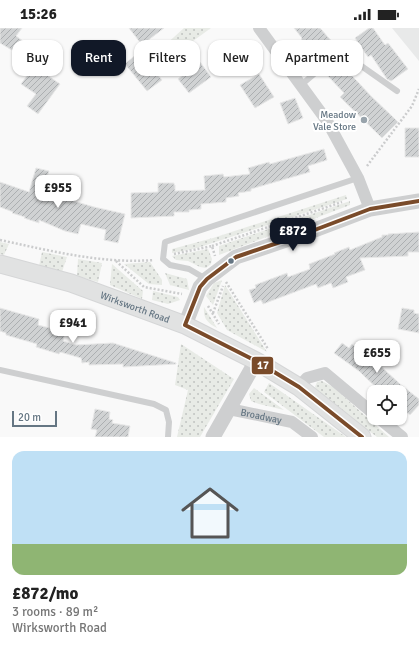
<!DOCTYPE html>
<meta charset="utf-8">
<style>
body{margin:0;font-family:Signika,sans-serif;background:#f2f2f2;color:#222;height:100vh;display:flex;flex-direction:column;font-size:15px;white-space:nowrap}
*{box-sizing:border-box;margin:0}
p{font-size:13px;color:#767676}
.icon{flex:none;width:22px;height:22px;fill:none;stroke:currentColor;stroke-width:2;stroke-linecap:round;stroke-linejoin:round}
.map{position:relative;height:409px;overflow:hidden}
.details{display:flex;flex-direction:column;background:#fff;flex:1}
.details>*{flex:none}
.hud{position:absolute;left:12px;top:12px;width:395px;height:36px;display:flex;gap:8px}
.controls{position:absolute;left:367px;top:357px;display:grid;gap:8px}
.controls a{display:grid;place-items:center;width:40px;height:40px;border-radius:8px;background:#fff;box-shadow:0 1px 3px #0004;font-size:20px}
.scale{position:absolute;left:12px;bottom:10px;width:45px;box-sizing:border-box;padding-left:4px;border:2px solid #657683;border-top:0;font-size:11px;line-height:14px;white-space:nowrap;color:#657683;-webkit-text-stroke:3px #fff;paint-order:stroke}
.price{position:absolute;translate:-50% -34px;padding:0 9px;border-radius:8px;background:#fff;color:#222;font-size:13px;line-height:26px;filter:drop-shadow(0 1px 2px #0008)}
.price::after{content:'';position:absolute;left:50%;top:24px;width:12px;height:9px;margin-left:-6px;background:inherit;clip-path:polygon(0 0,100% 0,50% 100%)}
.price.current{background:#111827;color:#fff}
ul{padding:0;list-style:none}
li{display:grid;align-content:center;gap:8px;height:212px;padding:0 12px}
li span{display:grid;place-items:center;height:124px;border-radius:12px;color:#555}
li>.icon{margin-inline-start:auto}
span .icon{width:72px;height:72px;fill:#fffc;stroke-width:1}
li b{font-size:17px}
.pill{padding:0 14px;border-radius:12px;background:#fff;box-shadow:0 1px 3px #0004;font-size:14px;line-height:36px}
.pill.current{background:#111827;color:#fff}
.status{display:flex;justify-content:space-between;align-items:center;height:28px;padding:0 20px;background:#fff;direction:ltr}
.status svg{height:11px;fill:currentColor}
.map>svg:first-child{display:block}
</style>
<div class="status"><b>15:26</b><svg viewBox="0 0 49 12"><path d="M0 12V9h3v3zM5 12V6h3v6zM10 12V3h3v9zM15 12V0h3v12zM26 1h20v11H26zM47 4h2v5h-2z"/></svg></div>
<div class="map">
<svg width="419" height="409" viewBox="0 0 419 409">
<defs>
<pattern id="green-dots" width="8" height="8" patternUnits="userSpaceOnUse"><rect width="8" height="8" fill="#e8ebe6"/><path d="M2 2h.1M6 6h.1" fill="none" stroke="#c0c3c0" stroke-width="1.8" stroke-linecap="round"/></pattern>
<pattern id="building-hatch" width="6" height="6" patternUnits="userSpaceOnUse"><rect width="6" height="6" fill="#d0d2d3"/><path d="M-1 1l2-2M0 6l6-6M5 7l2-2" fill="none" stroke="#acafb1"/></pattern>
</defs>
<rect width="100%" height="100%" fill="#f9f9f9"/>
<path fill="#e8e9e9" d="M 392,0 L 419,0 L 419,33 Z"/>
<path fill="url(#green-dots)" d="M 184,0 L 211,0 L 171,29 L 164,18 Z
M 346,167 L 347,171 L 197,220 L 172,225 L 172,221 L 213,210 Z
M 350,173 L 350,177 L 219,227 L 219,218 Z
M 0,214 L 9,216 L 4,227 L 0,226 Z
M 208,221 L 212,231 L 211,236 L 206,240 L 200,239 L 188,233 L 176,232 L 172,228 Z
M 42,224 L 67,229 L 62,244 L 39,238 Z
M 78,231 L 102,235 L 98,254 L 77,248 Z
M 150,234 L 162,252 L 162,257 L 149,256 L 124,236 Z
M 112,236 L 143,263 L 142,271 L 110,257 Z
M 165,245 L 187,251 L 189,262 L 170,257 Z
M 222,252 L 213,277 L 206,268 L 214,255 Z
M 225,257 L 267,324 L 227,302 L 217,285 Z
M 153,263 L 178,269 L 180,272 L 168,276 L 152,272 Z
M 204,279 L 217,300 C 207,295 203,290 204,279 Z
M 181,316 L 234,351 L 200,409 L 177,409 L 188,362 L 175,357 Z
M 322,353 L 333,359 L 389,409 L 377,409 L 317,363 L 315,359 L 317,354 Z
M 269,355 L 346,409 L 324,409 L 264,364 Z
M 254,360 L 284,382 L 259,376 L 251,373 L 249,366 Z"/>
<path fill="url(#building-hatch)" stroke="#e8e8e8" d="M 0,0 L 22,0 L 16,8 L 23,13 L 15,24 L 0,15 Z
M 129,0 L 164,0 L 142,17 Z
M 294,0 L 320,0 L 335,17 L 328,23 L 331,26 L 322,33 L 301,11 L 302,10 Z
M 369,0 L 373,0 L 385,17 L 388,15 L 408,41 L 391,53 L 387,51 L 371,27 L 368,29 L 355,10 Z
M 139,24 L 162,52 L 147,63 L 125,36 Z
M 216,25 L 242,26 L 241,46 L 215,45 Z
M 338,33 L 371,68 L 398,94 L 382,110 L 340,69 L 344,65 L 326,46 L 330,42 L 328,40 Z
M 200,34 L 211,49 L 189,65 L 178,51 Z
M 34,38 L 60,56 L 38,86 L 27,78 L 36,66 L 21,56 Z
M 259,46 L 274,69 L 255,80 L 240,57 Z
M 295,70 L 303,90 L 288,96 L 280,75 Z
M 405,100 L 419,100 L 419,129 L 405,129 Z
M 324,121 L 327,132 L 308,138 L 310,144 L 251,161 L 251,163 L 238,165 L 239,168 L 226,170 L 226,174 L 201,176 L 201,181 L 189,182 L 189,184 L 174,184 L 174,188 L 131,190 L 131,165 L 158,164 L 158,155 L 174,155 L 174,157 L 175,157 L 175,163 L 205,162 L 204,148 L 223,146 L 224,149 L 250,146 L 248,140 L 269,134 L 270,136 Z
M 36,140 L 49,143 L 44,157 L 59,162 L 60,169 L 94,179 L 125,186 L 118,215 L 104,212 L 106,202 L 81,196 L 78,206 L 65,203 L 39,192 L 39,195 L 24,190 L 25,189 L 12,185 L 13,184 L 0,179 L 0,154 L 29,164 Z
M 419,204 L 419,224 L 408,224 L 408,228 L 360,230 L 365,242 L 346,249 L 348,254 L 333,260 L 331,255 L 318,260 L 316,256 L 263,276 L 261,272 L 254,275 L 249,262 L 256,260 L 255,257 L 287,245 L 288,249 L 310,241 L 309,236 L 335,226 L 334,225 L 349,219 L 350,222 L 382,209 L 382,207 L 388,207 L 388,206 Z
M 0,280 L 39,291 L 38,297 L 65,304 L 63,313 L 76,317 L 113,315 L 176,335 L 176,336 L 123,339 L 123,336 L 89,337 L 89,334 L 82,335 L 81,330 L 60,324 L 59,326 L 36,319 L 37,316 L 6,307 L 6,305 L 0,303 Z
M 402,280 L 414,282 L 414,285 L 419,286 L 419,305 L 398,301 Z
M 342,315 L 349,320 L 352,316 L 358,321 L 362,316 L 378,328 L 374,332 L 400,356 L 419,371 L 419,377 L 410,387 L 400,379 L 400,364 L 381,364 L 359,343 L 334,325 Z
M 95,381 L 110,384 L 109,391 L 113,392 L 112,395 L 130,398 L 128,409 L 95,409 L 97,402 L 91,401 Z"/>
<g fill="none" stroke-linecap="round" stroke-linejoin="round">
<defs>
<g id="secondary">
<path id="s2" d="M 0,236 L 71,255 L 185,297 L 256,333 L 299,359 L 362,409"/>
</g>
</defs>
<use href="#secondary" stroke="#d5d6d7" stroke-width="19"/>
<path stroke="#cbcccd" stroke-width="2.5" stroke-dasharray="2 2" stroke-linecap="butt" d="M 367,138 L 412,78 L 419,61
M 0,212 C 52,223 101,236 154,232
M 212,218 L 342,174
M 174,226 L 212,218 L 215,228
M 116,233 L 144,259 L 182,266
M 226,254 L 268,321
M 208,278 L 219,296
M 213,285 L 223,258"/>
<path stroke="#cecfd0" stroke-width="6" d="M 301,57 L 333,30 C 339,28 343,28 350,30 L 397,63
M 206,251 L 189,241 L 170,237 L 163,231 L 165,214 L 358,150
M 0,342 L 154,376 L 166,382 L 169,394 L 168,409"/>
<g stroke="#cecfd0" stroke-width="12">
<path d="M 259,0 L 327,93 L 358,150 L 370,181"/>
<path d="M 299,359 L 307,350 L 325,345 L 374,386"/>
<path id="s1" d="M 229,381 L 292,394 L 312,409"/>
<path d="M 379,390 L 402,409"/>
</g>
<path stroke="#cecfd0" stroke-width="15" d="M 185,297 L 200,259 L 207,251 L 236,229 L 304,206 L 370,181 L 419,173
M 213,409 L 256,333"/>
<use href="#secondary" stroke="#e1e2e2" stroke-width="17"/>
<defs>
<path id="bus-1" d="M 362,409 L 299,359 L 256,333 L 185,297 L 200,259 L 207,251 L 236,229 L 304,206 L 370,181 L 419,173"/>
</defs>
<use href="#bus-1" stroke="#fff" stroke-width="7"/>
<use href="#bus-1" stroke="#7a4b2a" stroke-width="4"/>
</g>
<circle fill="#99a4ac" stroke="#fff" stroke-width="1.5" cx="364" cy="92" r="4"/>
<circle fill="#657683" stroke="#fff" stroke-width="1.5" cx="231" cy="233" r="3.5"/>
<g text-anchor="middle" stroke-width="4" stroke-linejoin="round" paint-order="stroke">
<g font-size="10" fill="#657683" stroke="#fff" text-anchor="end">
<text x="356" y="90">Meadow<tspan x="356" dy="12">Vale Store</tspan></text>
</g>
<g font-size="10" fill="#657683" stroke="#fff">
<text dy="4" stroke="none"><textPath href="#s2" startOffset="142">Wirksworth Road</textPath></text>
<text dy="4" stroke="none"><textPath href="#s1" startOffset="33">Broadway</textPath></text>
</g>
</g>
<rect stroke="#fff" stroke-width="1.5" x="251" y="328" width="23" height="19" rx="4" fill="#7a4b2a"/>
<g font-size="11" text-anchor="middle" font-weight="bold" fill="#fff">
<text x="263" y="341">17</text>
</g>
</svg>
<div class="controls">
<a><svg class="icon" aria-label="locate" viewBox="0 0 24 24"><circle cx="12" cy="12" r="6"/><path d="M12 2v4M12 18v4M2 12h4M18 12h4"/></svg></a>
</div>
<div class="scale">20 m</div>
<b class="price" style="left:58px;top:181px">£955</b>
<b class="price current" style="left:293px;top:224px">£872</b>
<b class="price" style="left:73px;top:316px">£941</b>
<b class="price" style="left:377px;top:346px">£655</b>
<div class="hud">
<a class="pill">Buy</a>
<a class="pill current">Rent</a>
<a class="pill">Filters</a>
<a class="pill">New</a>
<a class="pill">Apartment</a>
</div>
</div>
<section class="details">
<ul>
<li><span style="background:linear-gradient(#bfe0f5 75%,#8fb573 0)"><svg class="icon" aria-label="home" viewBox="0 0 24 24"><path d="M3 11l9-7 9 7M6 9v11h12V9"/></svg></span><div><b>£872/mo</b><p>3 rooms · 89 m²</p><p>Wirksworth Road</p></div></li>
</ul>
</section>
